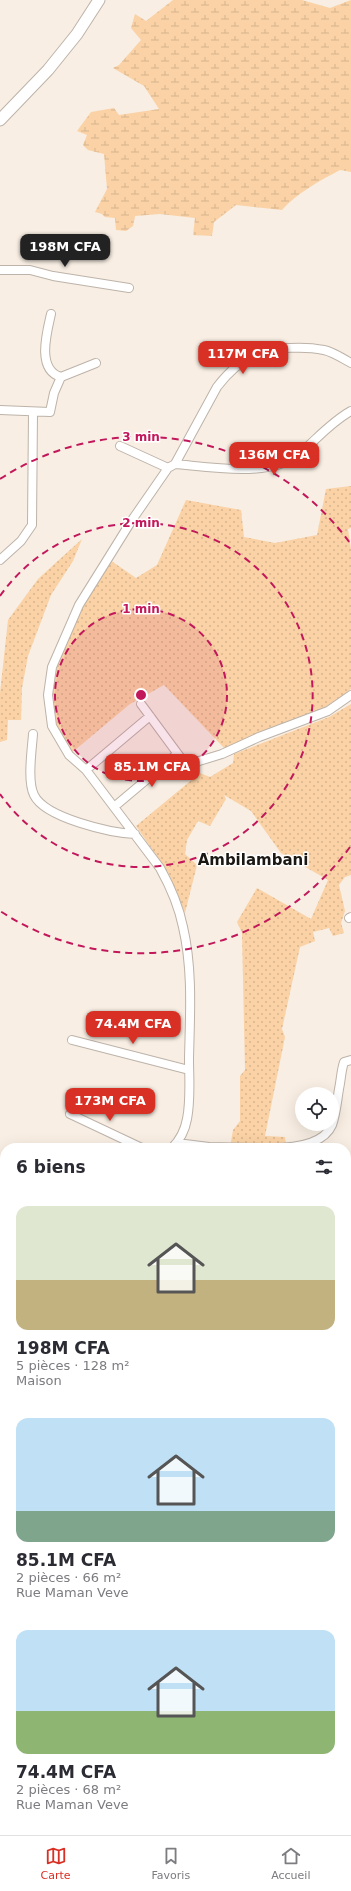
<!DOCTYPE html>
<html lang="fr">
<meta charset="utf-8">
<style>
body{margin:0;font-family:"DejaVu Sans",sans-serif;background:#f2f2f3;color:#2b2b33;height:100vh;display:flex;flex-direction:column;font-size:15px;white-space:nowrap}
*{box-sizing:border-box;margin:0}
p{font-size:13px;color:#7c7c81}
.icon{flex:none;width:22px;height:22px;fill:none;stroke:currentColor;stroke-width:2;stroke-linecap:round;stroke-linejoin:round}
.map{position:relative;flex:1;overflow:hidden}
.side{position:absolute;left:0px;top:1143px;width:351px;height:692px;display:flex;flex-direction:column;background:#fff;border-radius:16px 16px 0 0;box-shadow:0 4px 16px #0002}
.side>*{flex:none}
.controls{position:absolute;left:295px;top:1087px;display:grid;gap:8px}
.controls a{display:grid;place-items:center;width:44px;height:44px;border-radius:50%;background:#fff;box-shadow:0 4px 16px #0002;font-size:20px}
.price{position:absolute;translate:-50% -34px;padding:0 9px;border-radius:8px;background:#d93025;color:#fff;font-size:13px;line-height:26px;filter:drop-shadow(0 1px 2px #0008)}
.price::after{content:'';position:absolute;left:50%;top:24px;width:12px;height:9px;margin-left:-6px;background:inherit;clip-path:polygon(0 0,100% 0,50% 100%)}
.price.on{background:#222;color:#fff}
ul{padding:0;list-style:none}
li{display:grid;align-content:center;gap:8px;height:212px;padding:0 16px}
li span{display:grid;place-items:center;height:124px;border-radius:12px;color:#555}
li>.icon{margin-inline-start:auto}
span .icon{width:72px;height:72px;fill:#fffc;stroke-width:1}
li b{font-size:17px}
h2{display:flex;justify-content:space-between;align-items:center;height:48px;padding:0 16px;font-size:17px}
.menu{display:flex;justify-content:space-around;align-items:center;height:56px;border-top:1px solid #e1e1e2;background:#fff;font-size:11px;color:#7c7c81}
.menu a{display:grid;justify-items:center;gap:2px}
.menu .on{color:#d93025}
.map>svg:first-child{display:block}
</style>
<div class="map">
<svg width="351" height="1835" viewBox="0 0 351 1835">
<defs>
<pattern id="grass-dots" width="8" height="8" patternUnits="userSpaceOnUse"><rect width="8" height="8" fill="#fad2a5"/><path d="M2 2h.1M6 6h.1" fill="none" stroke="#d6b48d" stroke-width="1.8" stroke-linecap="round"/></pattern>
<pattern id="wetland-marsh" width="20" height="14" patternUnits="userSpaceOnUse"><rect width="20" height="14" fill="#fad2a5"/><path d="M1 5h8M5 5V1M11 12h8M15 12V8" fill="none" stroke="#d6b48d"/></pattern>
</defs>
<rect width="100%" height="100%" fill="#f8eee3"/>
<path fill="url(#grass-dots)" d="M 351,486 L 351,528 L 348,529 L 351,549 L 351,689 L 328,707 L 225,749 L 164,685 L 130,704 L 69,755 L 52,726 L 52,667 L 74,615 L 110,560 L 136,578 L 157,565 L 186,500 L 241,510 L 244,537 L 275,543 L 317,535 L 326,489 Z
M 82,539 L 73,561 L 51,595 L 28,656 L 22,688 L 21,720 L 8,720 L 7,740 L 0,742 L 0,693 L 8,620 L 38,579 Z
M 351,704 L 351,875 L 345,877 L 339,885 L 345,911 L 341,923 L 344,933 L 333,936 L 329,928 L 313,932 L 315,941 L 300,947 L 282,1029 L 285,1037 L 265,1136 L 285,1137 L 286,1148 L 230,1148 L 233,1130 L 240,1121 L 240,1076 L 245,1070 L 242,933 L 237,922 L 257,888 L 311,919 L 328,880 L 281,853 L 251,811 L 224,795 L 226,799 L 210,826 L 198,821 L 187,840 L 185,854 L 197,865 L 185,913 L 169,874 L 136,826 L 200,773 L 210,777 L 233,763 L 234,754 L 329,717 Z"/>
<path fill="url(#wetland-marsh)" d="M 173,0 L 302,0 L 330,8 L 351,0 L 351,172 L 340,170 C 321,180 297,193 282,210 L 236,205 L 214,222 L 212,236 L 193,235 L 195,218 L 160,214 L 135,216 L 133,226 L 126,231 L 116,230 L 115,218 L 105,217 L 102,214 L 95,212 L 107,189 L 104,154 L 88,150 L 83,145 L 87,135 L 77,131 L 91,112 L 114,108 L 119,115 L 159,109 L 144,86 L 113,68 L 119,65 L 141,40 L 131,28 L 135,14 L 146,21 Z"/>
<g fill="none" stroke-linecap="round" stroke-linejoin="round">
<path stroke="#a0e3fa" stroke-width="8" d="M 0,1599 L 5,1612"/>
<defs>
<path id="street" d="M 0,270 L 30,270 L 53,276 L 129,288
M 51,314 C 47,332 36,370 61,377
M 0,410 L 50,412 L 54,393 L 61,377 L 96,363
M 120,446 L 168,468
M 175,464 L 217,387 C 227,374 242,360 257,354 C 274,347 305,346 324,350 C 333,352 342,358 351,363
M 175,464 C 210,467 271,478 299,454 C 316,440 331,422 351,411
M 0,560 L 21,541 L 32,525 L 33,413
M 141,704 L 186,765 L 222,754 L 259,737 L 328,711 L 351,695
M 33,734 C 32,749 27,781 34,795 C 45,818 111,833 135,834
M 86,770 L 150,716
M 114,807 L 177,754
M 349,918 L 351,917
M 72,1040 L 189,1070
M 70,1114 L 142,1148
M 177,1143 L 209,1147 L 261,1148
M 172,1148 C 180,1140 185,1130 187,1119 C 191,1099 189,1078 189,1058 C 190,1015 193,970 183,927 C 179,907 170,886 160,868 L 86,770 L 69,755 L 52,726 L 48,695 L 52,667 L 79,605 L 132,520 L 168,468 L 175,464
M 271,1148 C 290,1148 323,1146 332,1125 C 336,1114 337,1101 339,1089 C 341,1080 341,1071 344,1062 L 351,1060
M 0,1345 L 5,1343
M 0,1423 L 5,1416
M 0,1515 L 5,1535
M 0,1567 L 5,1574
M 0,1681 L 5,1684
M 346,1735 L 351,1749
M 346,1760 L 351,1757
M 0,1799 L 5,1795
M 227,1830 L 231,1835
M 112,1835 L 119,1830
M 240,1835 L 246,1830"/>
<path id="secondary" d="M 0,120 L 48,70 L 77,34 L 99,0
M 0,1167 L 5,1172
M 346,1352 L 351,1351
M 0,1705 L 5,1699"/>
</defs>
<use href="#street" stroke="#bdb3a9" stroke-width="10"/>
<use href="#secondary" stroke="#bdb3a9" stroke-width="13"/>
<use href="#street" stroke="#fff" stroke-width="8"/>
<use href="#secondary" stroke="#fff" stroke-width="11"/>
</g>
<circle cx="141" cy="695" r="86" fill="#c2185b" fill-opacity=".12"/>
<g fill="none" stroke="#c2185b" stroke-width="2" stroke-dasharray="7 5">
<circle cx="141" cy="695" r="86"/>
<path d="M0 596A172 172 0 1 1 0 794"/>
<path d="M350 847A258 258 0 0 1 0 911M0 479A258 258 0 0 1 350 543"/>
</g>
<g text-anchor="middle" stroke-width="3" stroke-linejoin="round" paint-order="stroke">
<g font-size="15" font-weight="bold" fill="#1b1814" stroke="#fff">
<text x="253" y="865">Ambilambani</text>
</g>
</g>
<circle cx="141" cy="695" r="6" fill="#c2185b" stroke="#fff" stroke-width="2"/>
<g font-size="12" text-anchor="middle" font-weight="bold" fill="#c2185b" stroke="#fff" stroke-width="3" stroke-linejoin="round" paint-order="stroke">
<text x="141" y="441">3 min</text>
<text x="141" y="527">2 min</text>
<text x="141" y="613">1 min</text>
</g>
</svg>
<div class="controls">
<a><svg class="icon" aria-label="locate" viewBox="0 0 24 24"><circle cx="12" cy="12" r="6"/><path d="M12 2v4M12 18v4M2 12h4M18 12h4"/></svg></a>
</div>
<b class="price on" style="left:65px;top:268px">198M CFA</b>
<b class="price" style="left:243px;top:375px">117M CFA</b>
<b class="price" style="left:274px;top:476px">136M CFA</b>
<b class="price" style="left:152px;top:788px">85.1M CFA</b>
<b class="price" style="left:133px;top:1045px">74.4M CFA</b>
<b class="price" style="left:110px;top:1122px">173M CFA</b>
<section class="side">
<h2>6 biens<svg class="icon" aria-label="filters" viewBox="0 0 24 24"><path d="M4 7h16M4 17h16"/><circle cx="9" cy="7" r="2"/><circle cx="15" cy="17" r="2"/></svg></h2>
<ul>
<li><span style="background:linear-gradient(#dfe7d0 60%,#c2b280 0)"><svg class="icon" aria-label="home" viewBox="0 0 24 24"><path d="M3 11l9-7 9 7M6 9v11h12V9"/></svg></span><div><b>198M CFA</b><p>5 pièces · 128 m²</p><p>Maison</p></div></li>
<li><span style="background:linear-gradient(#bfe0f5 75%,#7fa58c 0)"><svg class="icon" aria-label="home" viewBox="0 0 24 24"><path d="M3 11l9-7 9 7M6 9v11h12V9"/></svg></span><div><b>85.1M CFA</b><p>2 pièces · 66 m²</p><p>Rue Maman Veve</p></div></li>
<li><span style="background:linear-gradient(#bfe0f5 65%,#8fb573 0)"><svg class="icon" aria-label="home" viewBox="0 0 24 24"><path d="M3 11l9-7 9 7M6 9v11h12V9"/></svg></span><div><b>74.4M CFA</b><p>2 pièces · 68 m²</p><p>Rue Maman Veve</p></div></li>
</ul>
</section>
</div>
<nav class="menu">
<a class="on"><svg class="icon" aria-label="map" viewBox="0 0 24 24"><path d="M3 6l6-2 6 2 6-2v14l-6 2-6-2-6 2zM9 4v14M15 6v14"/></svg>Carte</a>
<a><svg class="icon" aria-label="saved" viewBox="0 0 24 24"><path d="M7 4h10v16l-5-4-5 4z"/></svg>Favoris</a>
<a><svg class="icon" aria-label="home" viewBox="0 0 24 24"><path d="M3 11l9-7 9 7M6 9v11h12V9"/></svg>Accueil</a>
</nav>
